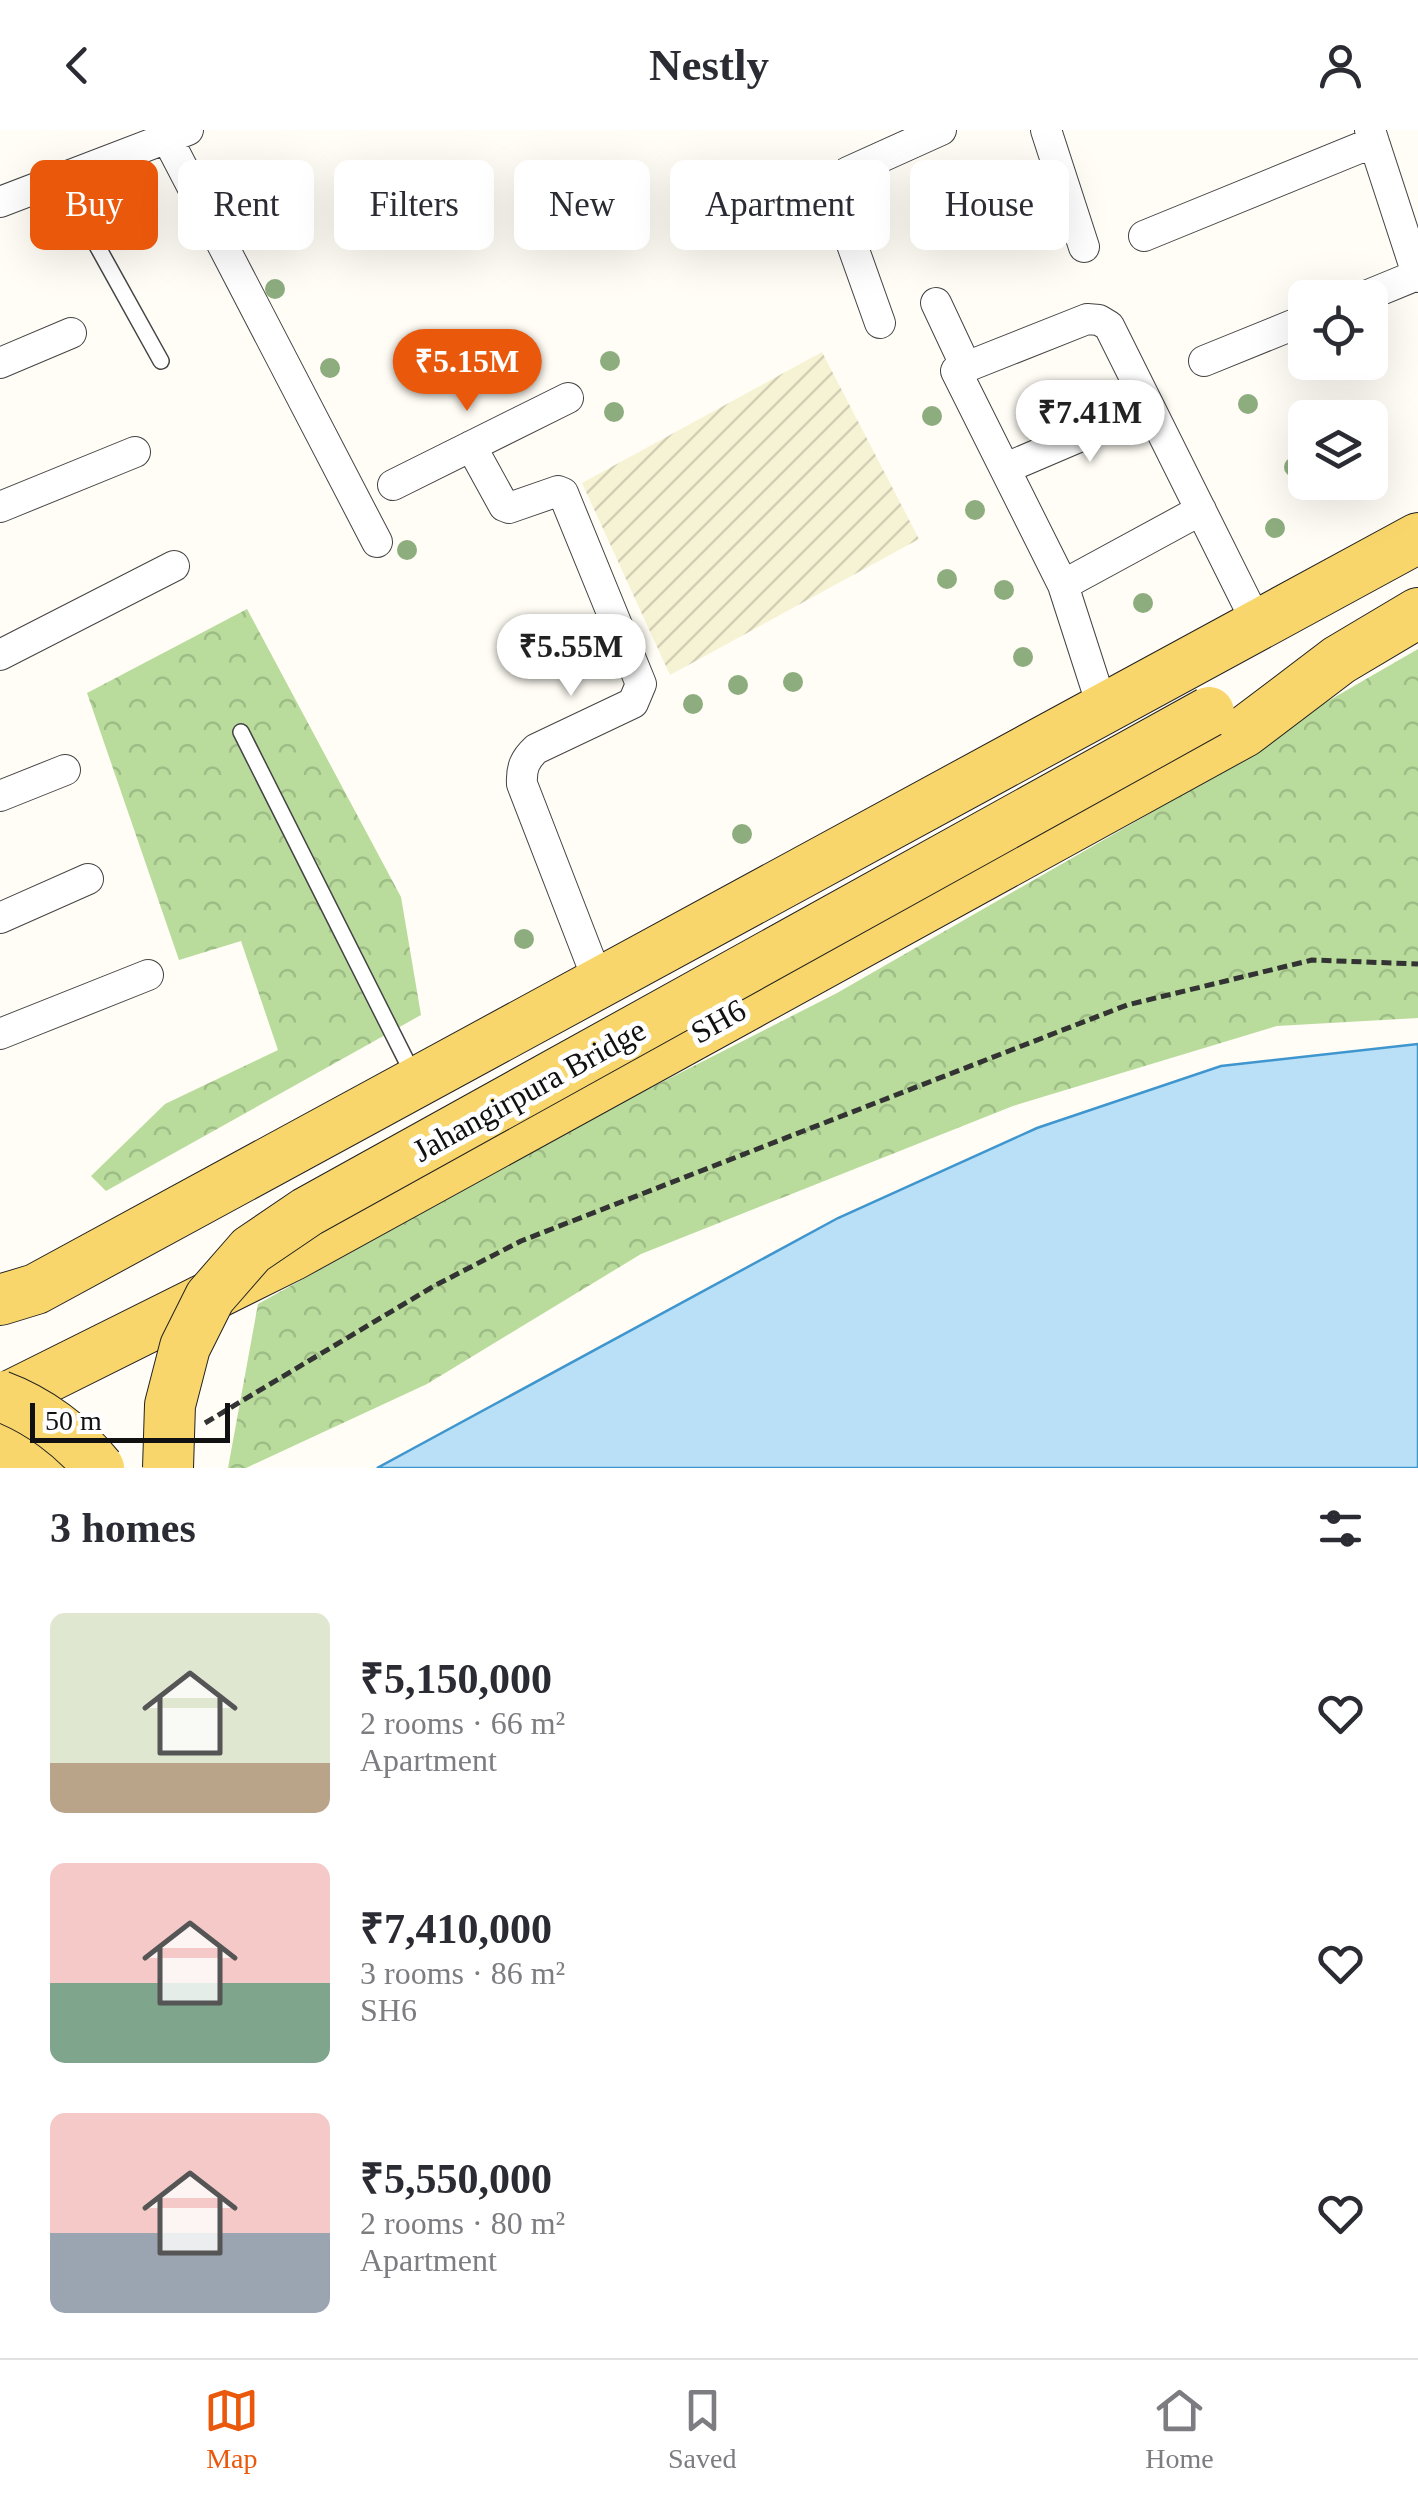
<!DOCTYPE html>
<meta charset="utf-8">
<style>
body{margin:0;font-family:Georgia,serif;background:#f7f7f7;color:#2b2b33;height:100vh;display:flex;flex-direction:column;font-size:38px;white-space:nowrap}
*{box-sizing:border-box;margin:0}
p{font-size:32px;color:#7c7c81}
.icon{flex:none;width:55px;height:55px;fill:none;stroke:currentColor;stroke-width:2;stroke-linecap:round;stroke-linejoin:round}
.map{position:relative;height:1338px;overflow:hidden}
.drawer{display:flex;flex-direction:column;background:#fff;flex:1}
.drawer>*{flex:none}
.guide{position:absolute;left:30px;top:30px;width:1360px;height:90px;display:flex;gap:20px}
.tools{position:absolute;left:1288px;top:150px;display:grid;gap:20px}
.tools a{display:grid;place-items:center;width:100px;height:100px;border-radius:15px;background:#fff;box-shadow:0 10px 40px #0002;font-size:50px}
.scale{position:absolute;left:30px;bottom:25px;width:200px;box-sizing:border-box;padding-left:10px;border:5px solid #111;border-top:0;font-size:28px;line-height:35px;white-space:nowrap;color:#111;-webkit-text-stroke:8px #fff;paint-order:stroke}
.price{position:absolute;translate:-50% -85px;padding:0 22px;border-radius:35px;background:#fff;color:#222;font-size:32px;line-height:65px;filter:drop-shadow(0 2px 5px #0008)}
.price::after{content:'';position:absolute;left:50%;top:60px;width:30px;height:22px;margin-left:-15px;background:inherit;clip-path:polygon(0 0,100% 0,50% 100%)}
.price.active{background:#ea580c;color:#fff}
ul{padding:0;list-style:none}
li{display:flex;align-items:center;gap:30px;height:250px;padding:0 50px}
li span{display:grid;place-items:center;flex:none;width:280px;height:200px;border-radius:15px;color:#555}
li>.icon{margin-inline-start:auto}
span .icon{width:120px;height:120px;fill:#fffc;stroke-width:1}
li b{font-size:42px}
h2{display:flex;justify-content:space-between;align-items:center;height:120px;padding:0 50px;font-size:42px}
.chip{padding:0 35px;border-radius:15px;background:#fff;box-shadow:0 10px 40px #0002;font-size:35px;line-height:90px}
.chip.active{background:#ea580c;color:#fff}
header{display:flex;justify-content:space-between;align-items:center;height:130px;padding:0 50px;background:#fff;font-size:45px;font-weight:700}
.dock{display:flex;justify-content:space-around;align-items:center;height:140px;border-top:2px solid #e1e1e2;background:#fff;font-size:28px;color:#7c7c81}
.dock a{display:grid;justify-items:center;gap:5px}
.dock .active{color:#ea580c}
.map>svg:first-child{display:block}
</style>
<header><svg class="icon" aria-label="back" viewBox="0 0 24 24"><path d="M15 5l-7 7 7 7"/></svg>Nestly<svg class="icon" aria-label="person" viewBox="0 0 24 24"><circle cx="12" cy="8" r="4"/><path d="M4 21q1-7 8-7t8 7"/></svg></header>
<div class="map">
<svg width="1418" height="1338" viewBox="0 0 1418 1338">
<defs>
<pattern id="farmland-furrows" width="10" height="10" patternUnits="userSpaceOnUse" patternTransform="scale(2.5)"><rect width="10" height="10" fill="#f6f3d4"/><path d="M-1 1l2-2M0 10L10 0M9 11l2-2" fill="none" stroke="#d2cfb5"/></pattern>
<pattern id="forest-crowns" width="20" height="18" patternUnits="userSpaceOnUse" patternTransform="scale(2.5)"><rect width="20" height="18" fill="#b9dc9c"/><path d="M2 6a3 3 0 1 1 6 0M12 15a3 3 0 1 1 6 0" fill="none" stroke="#9ebc85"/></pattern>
</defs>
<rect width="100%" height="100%" fill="#fffdf5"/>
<path fill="url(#farmland-furrows)" d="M 822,222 L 919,409 L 670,545 L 582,353 Z"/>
<path fill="url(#forest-crowns)" d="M 247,479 L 401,767 L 421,885 L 106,1061 L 91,1046 L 165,974 L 278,920 L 241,811 L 179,830 L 87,563 Z
M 1418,519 L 1418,888 L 1277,896 L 1013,976 L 641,1124 L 427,1254 L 246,1338 L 228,1338 L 258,1174 L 615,976 L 837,863 L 1147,685 L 1328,571 Z"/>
<path fill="#b9e0f7" stroke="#3f96cf" stroke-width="2.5" d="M 1418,914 L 1418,1338 L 377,1338 L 838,1088 L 1037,998 L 1221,936 Z"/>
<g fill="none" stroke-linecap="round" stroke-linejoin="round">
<defs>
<path id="service" d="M 60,49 L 161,231
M 241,602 L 415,948"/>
<path id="minor" d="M 1046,0 L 1084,117
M 1370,0 L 1418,147
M 167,8 L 377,412
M 0,72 L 188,0
M 1144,106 L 1374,12
M 1361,168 L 1417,145
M 936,173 L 966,237
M 880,193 L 834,64 L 837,53 L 848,42 L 941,0
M 1204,231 L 1305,190
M 0,233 L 71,203
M 471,316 L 504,376 L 509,378 L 558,361 L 563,363 L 641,554 L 633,573 L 536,619 C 525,629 521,638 522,654 L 599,853
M 1006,338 L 1149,277
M 393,355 L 568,268
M 0,377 L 135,322
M 1063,455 L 1201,380
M 0,525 L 174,436
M 1103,579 L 1063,455 L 956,241 L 1087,189 L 1099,190 L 1109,196 L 1258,495
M 0,666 L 65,640
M 0,788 L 88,749
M 0,904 L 148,845"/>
<path id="primary" d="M 0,1170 L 36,1159 L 1418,408
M 0,1271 L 293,1125 L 1244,602 L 1339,530 L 1418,483
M 0,1308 L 39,1338"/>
</defs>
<use href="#service" stroke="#444" stroke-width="18"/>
<use href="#minor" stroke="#444" stroke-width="32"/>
<use href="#primary" stroke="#222" stroke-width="52"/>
<path stroke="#333" stroke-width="5" stroke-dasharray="10 5" stroke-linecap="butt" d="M 205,1293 L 434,1156 L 521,1111 L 1127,875 L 1312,830 L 1418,834"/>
<use href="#service" stroke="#fff" stroke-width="15"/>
<use href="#minor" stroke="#fff" stroke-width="30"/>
<use href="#primary" stroke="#f9d66b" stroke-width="50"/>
<defs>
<path id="primary-bridge" d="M 0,1266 C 38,1280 73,1306 99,1338
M 168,1338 L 170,1275 L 185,1217 L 210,1167 L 251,1120 L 307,1082 L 1209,582"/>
</defs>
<use href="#primary-bridge" stroke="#222" stroke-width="52" stroke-linecap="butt"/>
<use href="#primary-bridge" stroke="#f9d66b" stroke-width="50"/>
</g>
<g fill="#8dad7f">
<circle cx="231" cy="73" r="10"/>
<circle cx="275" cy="159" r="10"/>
<circle cx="610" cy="231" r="10"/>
<circle cx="330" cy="238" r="10"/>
<circle cx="1248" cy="274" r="10"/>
<circle cx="614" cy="282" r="10"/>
<circle cx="932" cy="286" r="10"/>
<circle cx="1294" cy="337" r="10"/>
<circle cx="975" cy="380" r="10"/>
<circle cx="1275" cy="398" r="10"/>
<circle cx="407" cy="420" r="10"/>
<circle cx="947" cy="449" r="10"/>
<circle cx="1004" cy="460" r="10"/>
<circle cx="1143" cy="473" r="10"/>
<circle cx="1023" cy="527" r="10"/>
<circle cx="793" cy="552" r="10"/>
<circle cx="738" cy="555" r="10"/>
<circle cx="693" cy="574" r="10"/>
<circle cx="742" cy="704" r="10"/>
<circle cx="524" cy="809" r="10"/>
</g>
<g text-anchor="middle" stroke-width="10" stroke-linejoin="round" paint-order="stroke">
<g font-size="32" fill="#111" stroke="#fff">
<text transform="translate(718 891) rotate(-29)" y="11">SH6</text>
<text transform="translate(529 960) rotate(-29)" y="11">Jahangirpura Bridge</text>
</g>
</g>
</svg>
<div class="tools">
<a><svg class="icon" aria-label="locate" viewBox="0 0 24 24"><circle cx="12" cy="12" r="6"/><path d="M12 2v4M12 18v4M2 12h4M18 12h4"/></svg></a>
<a><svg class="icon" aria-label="layers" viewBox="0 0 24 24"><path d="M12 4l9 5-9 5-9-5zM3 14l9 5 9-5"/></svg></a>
</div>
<div class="scale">50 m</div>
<b class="price active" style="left:467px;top:284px">₹5.15M</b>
<b class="price" style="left:1090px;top:335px">₹7.41M</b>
<b class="price" style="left:571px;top:569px">₹5.55M</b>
<div class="guide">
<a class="chip active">Buy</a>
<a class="chip">Rent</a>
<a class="chip">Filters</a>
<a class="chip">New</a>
<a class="chip">Apartment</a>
<a class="chip">House</a>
</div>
</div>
<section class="drawer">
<h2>3 homes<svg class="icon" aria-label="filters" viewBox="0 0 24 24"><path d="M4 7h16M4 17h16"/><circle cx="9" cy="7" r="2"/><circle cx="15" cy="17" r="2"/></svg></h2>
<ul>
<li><span style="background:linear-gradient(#dfe7d0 75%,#b9a48a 0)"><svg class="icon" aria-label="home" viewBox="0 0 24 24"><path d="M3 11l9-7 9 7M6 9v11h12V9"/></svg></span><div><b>₹5,150,000</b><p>2 rooms · 66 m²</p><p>Apartment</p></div><svg class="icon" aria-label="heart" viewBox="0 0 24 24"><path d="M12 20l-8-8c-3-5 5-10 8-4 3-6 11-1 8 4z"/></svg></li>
<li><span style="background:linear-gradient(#f6c9c9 60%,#7fa58c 0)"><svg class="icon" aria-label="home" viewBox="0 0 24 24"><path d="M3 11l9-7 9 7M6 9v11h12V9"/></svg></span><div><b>₹7,410,000</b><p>3 rooms · 86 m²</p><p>SH6</p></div><svg class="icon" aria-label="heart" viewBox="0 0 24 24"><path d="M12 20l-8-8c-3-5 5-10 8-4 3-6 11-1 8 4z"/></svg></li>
<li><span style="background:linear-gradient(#f6c9c9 60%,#9aa5b1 0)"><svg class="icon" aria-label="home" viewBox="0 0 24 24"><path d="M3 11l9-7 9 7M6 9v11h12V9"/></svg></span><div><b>₹5,550,000</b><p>2 rooms · 80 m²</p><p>Apartment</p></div><svg class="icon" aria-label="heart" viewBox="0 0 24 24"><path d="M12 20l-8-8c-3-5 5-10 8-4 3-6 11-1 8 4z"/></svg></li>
</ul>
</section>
<nav class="dock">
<a class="active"><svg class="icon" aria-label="map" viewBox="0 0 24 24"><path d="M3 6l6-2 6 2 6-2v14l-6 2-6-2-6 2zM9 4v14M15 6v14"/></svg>Map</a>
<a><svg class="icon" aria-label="saved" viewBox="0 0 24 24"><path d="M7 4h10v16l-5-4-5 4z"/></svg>Saved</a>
<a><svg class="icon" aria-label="home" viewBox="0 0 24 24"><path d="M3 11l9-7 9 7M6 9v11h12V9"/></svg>Home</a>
</nav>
